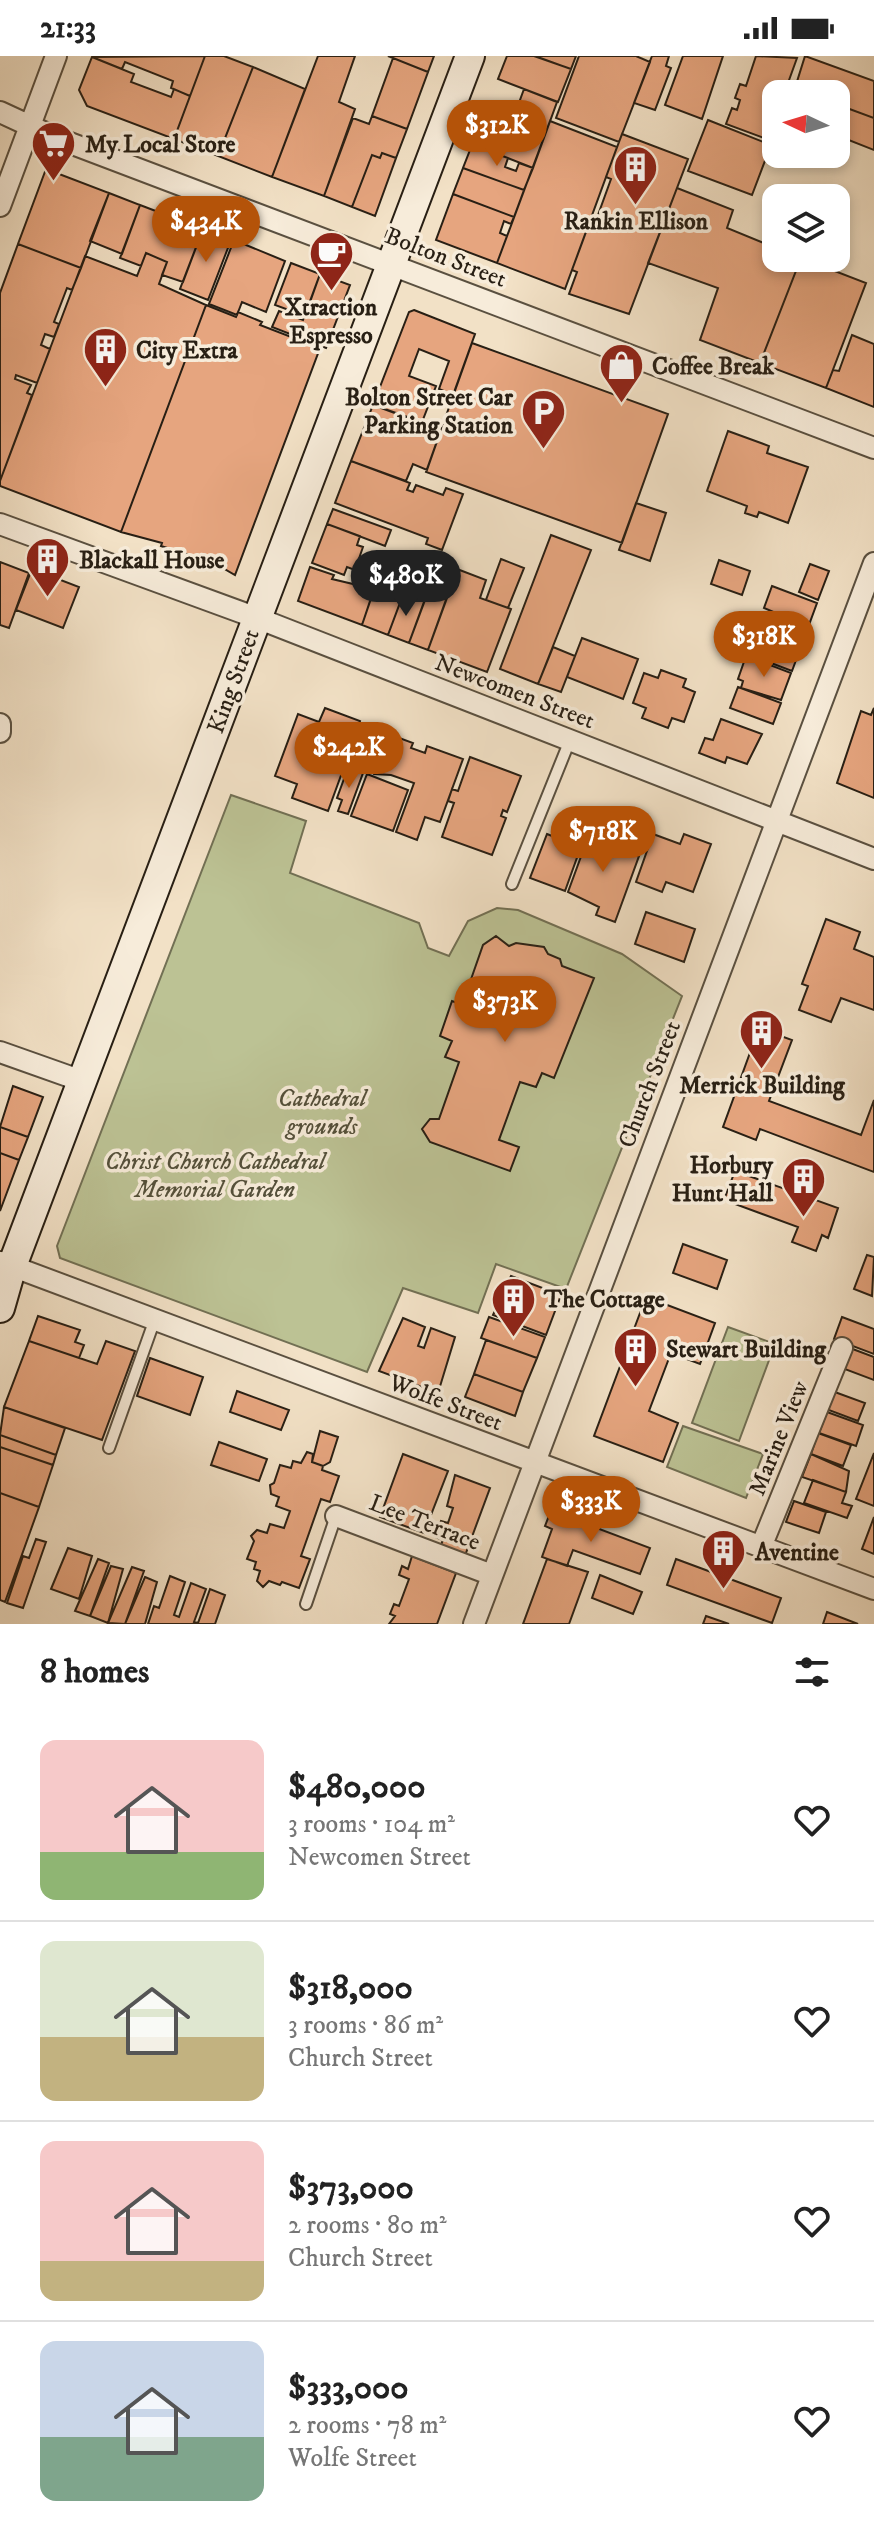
<!DOCTYPE html>
<meta charset="utf-8">
<style>
body{margin:0;font-family:"IM FELL DW Pica",serif;background:#f6f6f6;color:#222;height:100vh;display:flex;flex-direction:column;font-size:30px;white-space:nowrap}
*{box-sizing:border-box;margin:0}
p{font-size:26px;color:#767676}
.icon{flex:none;width:44px;height:44px;fill:none;stroke:currentColor;stroke-width:2;stroke-linecap:round;stroke-linejoin:round}
.map{position:relative;height:1568px;overflow:hidden}
.details{display:flex;flex-direction:column;background:#fff;flex:1}
.details>*{flex:none}
.needle{width:52px;rotate:274deg}
.buttons{position:absolute;left:762px;top:24px;display:grid;gap:16px}
.buttons a{display:grid;place-items:center;width:88px;height:88px;border-radius:16px;background:#fff;box-shadow:0 4px 12px #0003;font-size:40px}
.price{position:absolute;translate:-50% -68px;padding:0 18px;border-radius:28px;background:#b45309;color:#fff;font-size:26px;line-height:52px;filter:drop-shadow(0 2px 4px #0008)}
.price::after{content:'';position:absolute;left:50%;top:48px;width:24px;height:18px;margin-left:-12px;background:inherit;clip-path:polygon(0 0,100% 0,50% 100%)}
.price.selected{background:#222;color:#fff}
ul{padding:0;list-style:none}
li{display:flex;align-items:center;gap:24px;height:200px;padding:0 40px}
li+li{border-top:2px solid #e0e0e0}
li span{display:grid;place-items:center;flex:none;width:224px;height:160px;border-radius:16px;color:#555}
li>.icon{margin-inline-start:auto}
span .icon{width:96px;height:96px;fill:#fffc;stroke-width:1}
li b{font-size:34px}
h2{display:flex;justify-content:space-between;align-items:center;height:96px;padding:0 40px;font-size:34px}
.status{display:flex;justify-content:space-between;align-items:center;height:56px;padding:0 40px;background:#fff;direction:ltr}
.status svg{height:22px;fill:currentColor}
.map>svg:first-child{display:block}
</style>
<div class="status"><b>21:33</b><svg viewBox="0 0 49 12"><path d="M0 12V9h3v3zM5 12V6h3v6zM10 12V3h3v9zM15 12V0h3v12zM26 1h20v11H26zM47 4h2v5h-2z"/></svg></div>
<div class="map">
<svg width="874" height="1568" viewBox="0 0 874 1568">
<rect width="100%" height="100%" fill="#f2e1c6"/>
<filter id="stains"><feTurbulence type="fractalNoise" baseFrequency=".0025" numOctaves="4"/><feColorMatrix values="0 0 0 0 .2 0 0 0 0 .09 0 0 0 0 .02 0 0 0 .5 -.17"/></filter>
<radialGradient id="worn" r=".72"><stop offset=".6" stop-color="#630" stop-opacity="0"/><stop offset="1" stop-color="#630" stop-opacity=".3"/></radialGradient>
<path fill="#bcc294" stroke="#727054" stroke-width="2" d="M 231,739 L 306,765 L 290,817 L 419,867 L 428,892 L 449,900 L 468,865 L 497,852 L 518,854 L 622,898 L 682,940 L 566,1233 L 496,1208 L 478,1257 L 403,1232 L 367,1316 L 60,1202 L 57,1190 Z
M 728,1271 L 775,1288 L 739,1385 L 692,1367 Z
M 683,1370 L 763,1398 L 746,1442 L 667,1411 Z"/>
<path fill="#e6a57f" stroke="#281f14" stroke-width="2" d="M 205,0 L 190,40 L 171,32 L 173,25 L 125,6 L 122,13 L 92,1 Z
M 205,0 L 224,0 L 253,11 L 218,100 L 174,83 Z
M 318,0 L 355,0 L 339,46 L 355,53 L 324,140 L 272,121 Z
M 388,0 L 434,0 L 428,16 Z
M 507,0 L 535,0 L 571,13 L 558,46 L 498,23 Z
M 534,0 L 576,0 L 571,13 Z
M 579,0 L 636,0 L 650,6 L 619,86 L 556,62 Z
M 652,0 L 669,0 L 666,10 L 671,12 L 655,54 L 634,47 Z
M 683,0 L 723,0 L 702,63 L 665,49 Z
M 756,0 L 797,2 L 784,38 L 776,38 L 776,74 L 772,85 L 726,68 L 732,52 L 737,54 L 740,44 L 735,42 L 740,28 L 746,30 Z
M 805,0 L 874,25 L 874,62 L 836,48 L 836,38 L 809,38 L 795,32 Z
M 92,1 L 134,18 L 131,26 L 171,41 L 174,33 L 190,40 L 174,83 L 87,50 L 79,34 Z
M 393,2 L 428,16 L 407,73 L 372,60 Z
M 253,11 L 305,33 L 272,121 L 218,100 Z
M 524,33 L 557,46 L 533,112 L 500,99 Z
M 836,48 L 874,62 L 874,94 L 836,79 Z
M 372,60 L 407,73 L 396,102 L 382,97 L 380,102 L 372,99 L 352,151 L 324,140 L 353,62 L 369,68 Z
M 708,64 L 771,89 L 752,139 L 688,115 Z
M 550,65 L 617,91 L 565,233 L 497,207 Z
M 622,78 L 688,103 L 629,258 L 569,238 L 577,216 L 572,214 L 589,168 L 594,170 L 611,123 L 606,121 Z
M 472,89 L 508,102 L 505,111 L 516,115 L 519,107 L 533,112 L 524,134 L 463,112 Z
M 382,97 L 396,102 L 375,160 L 352,151 L 372,99 L 380,102 Z
M 463,112 L 524,134 L 514,161 L 453,138 Z
M 46,113 L 109,137 L 81,212 L 18,188 Z
M 677,132 L 733,154 L 727,172 L 776,192 L 776,202 L 801,202 L 760,307 L 700,284 L 718,232 L 648,207 Z
M 109,137 L 140,149 L 122,198 L 90,185 Z
M 453,138 L 514,161 L 511,168 L 504,165 L 500,177 L 507,180 L 497,207 L 436,184 Z
M 140,149 L 203,173 L 183,226 L 162,219 L 167,206 L 146,197 L 141,210 L 120,202 Z
M 203,173 L 231,184 L 208,244 L 180,233 Z
M 234,184 L 285,205 L 266,256 L 242,246 L 237,259 L 209,248 Z
M 18,188 L 81,212 L 72,234 L 67,232 L 54,266 L 59,268 L 54,281 L 45,278 L 41,289 L 50,293 L 37,327 L 16,319 L 15,323 L 31,329 L 27,337 L 32,339 L 0,425 L 0,237 Z
M 146,197 L 167,206 L 159,228 L 206,249 L 121,476 L 0,430 L 0,425 L 85,200 L 137,220 Z
M 801,202 L 866,227 L 826,332 L 760,307 Z
M 291,207 L 320,218 L 305,260 L 275,249 Z
M 320,218 L 350,229 L 326,292 L 272,271 L 279,255 L 303,264 Z
M 206,249 L 236,261 L 238,256 L 262,266 L 260,269 L 320,292 L 235,519 L 214,507 L 200,506 L 199,502 L 161,490 L 162,487 L 121,476 Z
M 414,254 L 475,278 L 453,339 L 439,333 L 449,305 L 419,293 L 409,320 L 436,330 L 422,366 L 373,349 L 409,256 Z
M 852,279 L 874,288 L 874,351 L 826,332 L 833,314 L 839,315 Z
M 472,287 L 668,358 L 622,487 L 426,416 Z
M 373,349 L 441,374 L 427,414 L 413,408 L 406,425 L 351,405 Z
M 728,375 L 769,390 L 767,397 L 808,411 L 788,467 L 759,456 L 757,461 L 745,457 L 747,450 L 707,435 Z
M 351,405 L 410,427 L 407,434 L 413,436 L 416,429 L 443,439 L 446,432 L 463,438 L 442,494 L 426,488 L 428,482 L 335,447 Z
M 636,447 L 666,457 L 650,505 L 619,494 Z
M 333,453 L 391,474 L 385,490 L 327,468 Z
M 327,468 L 360,480 L 357,489 L 363,491 L 355,514 L 347,511 L 344,519 L 312,507 Z
M 551,479 L 591,494 L 538,628 L 500,613 Z
M 501,503 L 524,512 L 508,552 L 486,544 Z
M 719,504 L 750,515 L 742,539 L 711,528 Z
M 0,506 L 29,517 L 9,572 L 0,569 Z
M 810,508 L 829,515 L 818,544 L 799,536 Z
M 310,511 L 334,519 L 332,523 L 374,533 L 362,569 L 298,545 Z
M 32,513 L 79,531 L 63,572 L 16,554 Z
M 436,513 L 455,520 L 428,594 L 409,587 Z
M 457,513 L 486,524 L 480,542 L 511,553 L 487,616 L 428,594 Z
M 377,525 L 404,536 L 388,579 L 362,569 Z
M 772,530 L 817,547 L 792,615 L 739,595 L 748,571 L 763,576 L 769,561 L 774,563 L 776,557 L 764,552 Z
M 404,536 L 425,544 L 409,587 L 388,579 Z
M 582,582 L 638,603 L 623,643 L 567,621 Z
M 553,591 L 575,600 L 561,636 L 538,628 Z
M 746,600 L 791,617 L 781,644 L 741,632 L 743,625 L 738,623 Z
M 661,614 L 686,623 L 683,631 L 695,636 L 684,666 L 672,662 L 668,672 L 642,662 L 646,652 L 633,647 L 644,617 L 658,622 Z
M 738,631 L 781,647 L 773,668 L 730,652 Z
M 325,652 L 360,665 L 358,672 L 373,677 L 375,673 L 413,687 L 411,692 L 425,697 L 427,690 L 463,703 L 440,766 L 425,761 L 417,784 L 396,776 L 414,727 L 391,719 L 374,718 L 370,712 L 347,703 L 328,755 L 292,742 L 297,728 L 275,720 L 298,658 L 319,666 Z
M 874,652 L 874,742 L 837,727 L 861,655 L 871,659 Z
M 721,663 L 762,678 L 747,708 L 727,701 L 725,707 L 699,697 L 705,682 L 713,684 Z
M 470,701 L 521,720 L 507,756 L 503,754 L 501,760 L 506,762 L 492,799 L 442,781 L 454,747 L 448,745 L 452,733 L 458,735 Z
M 348,712 L 363,717 L 348,758 L 338,755 L 342,744 L 337,742 Z
M 367,718 L 408,734 L 393,775 L 351,760 Z
M 585,773 L 624,787 L 622,794 L 639,800 L 615,866 L 596,859 L 599,851 L 568,836 L 583,795 L 578,794 Z
M 547,778 L 565,785 L 563,790 L 579,796 L 565,835 L 530,822 Z
M 653,778 L 680,788 L 684,778 L 711,788 L 693,836 L 666,826 L 662,836 L 636,826 Z
M 646,856 L 695,873 L 684,906 L 635,888 Z
M 826,863 L 860,876 L 854,893 L 874,901 L 874,954 L 841,942 L 831,966 L 799,954 L 808,930 L 802,928 Z
M 496,880 L 509,890 L 516,887 L 544,891 L 548,898 L 560,903 L 562,910 L 594,922 L 554,1022 L 542,1017 L 536,1031 L 520,1026 L 499,1084 L 519,1091 L 510,1115 L 430,1086 L 422,1073 L 430,1063 L 439,1063 L 459,1006 L 445,1001 L 452,985 L 440,980 L 452,945 L 471,952 L 478,932 L 469,929 L 483,889 Z
M 759,972 L 792,984 L 769,1045 L 861,1079 L 874,1044 L 874,1116 L 760,1073 L 756,1084 L 723,1071 Z
M 13,1030 L 43,1041 L 28,1081 L 0,1071 Z
M 0,1071 L 28,1081 L 19,1104 L 0,1097 Z
M 0,1097 L 19,1104 L 0,1155 Z
M 735,1115 L 838,1152 L 828,1182 L 822,1179 L 816,1195 L 792,1186 L 798,1171 L 724,1144 Z
M 683,1188 L 727,1204 L 717,1233 L 673,1217 Z
M 867,1199 L 874,1201 L 872,1240 L 854,1233 Z
M 511,1220 L 561,1239 L 546,1279 L 493,1259 Z
M 646,1241 L 715,1267 L 700,1308 L 671,1297 L 649,1355 L 678,1367 L 663,1406 L 594,1380 Z
M 38,1260 L 80,1274 L 75,1286 L 84,1289 L 79,1302 L 29,1285 Z
M 489,1261 L 545,1281 L 537,1302 L 481,1282 Z
M 842,1261 L 874,1273 L 874,1298 L 834,1283 Z
M 403,1262 L 425,1271 L 418,1290 L 424,1292 L 431,1272 L 455,1281 L 438,1337 L 379,1315 Z
M 486,1284 L 537,1302 L 523,1336 L 474,1318 Z
M 29,1285 L 97,1308 L 106,1285 L 135,1295 L 102,1384 L 4,1351 Z
M 850,1292 L 874,1301 L 874,1324 L 842,1312 Z
M 150,1302 L 203,1321 L 190,1359 L 137,1340 Z
M 474,1318 L 523,1336 L 515,1360 L 465,1341 Z
M 237,1335 L 289,1354 L 281,1374 L 230,1356 Z
M 832,1335 L 865,1347 L 858,1365 L 826,1353 Z
M 4,1351 L 65,1372 L 56,1399 L 0,1379 Z
M 827,1356 L 863,1369 L 856,1390 L 819,1377 Z
M 320,1375 L 338,1381 L 330,1406 L 323,1410 L 312,1406 Z
M 818,1377 L 851,1389 L 843,1410 L 811,1398 Z
M 0,1379 L 56,1399 L 53,1409 L 0,1391 Z
M 219,1386 L 267,1403 L 259,1425 L 211,1409 Z
M 0,1391 L 53,1409 L 39,1451 L 0,1437 Z
M 307,1396 L 313,1398 L 312,1406 L 323,1410 L 322,1414 L 339,1420 L 330,1446 L 321,1443 L 301,1500 L 310,1503 L 299,1532 L 282,1526 L 280,1529 L 269,1525 L 263,1531 L 257,1525 L 260,1515 L 254,1513 L 256,1506 L 247,1503 L 254,1485 L 251,1480 L 257,1474 L 267,1477 L 270,1468 L 284,1472 L 290,1455 L 276,1450 L 279,1441 L 271,1438 L 270,1429 L 274,1427 L 280,1409 L 291,1412 L 293,1405 L 301,1407 Z
M 874,1397 L 874,1450 L 856,1443 Z
M 403,1398 L 448,1415 L 424,1477 L 380,1461 Z
M 811,1398 L 849,1415 L 846,1436 L 802,1421 Z
M 455,1419 L 490,1432 L 463,1505 L 438,1496 L 443,1484 L 435,1481 L 441,1465 L 448,1467 L 453,1452 L 447,1450 Z
M 813,1424 L 846,1436 L 842,1447 L 852,1450 L 847,1462 L 804,1447 Z
M 0,1437 L 39,1451 L 5,1546 L 0,1544 Z
M 794,1445 L 826,1456 L 819,1477 L 786,1466 Z
M 552,1452 L 571,1459 L 570,1462 L 650,1492 L 640,1518 L 573,1494 L 567,1510 L 542,1501 L 552,1473 L 545,1470 Z
M 874,1461 L 874,1498 L 862,1493 Z
M 36,1483 L 46,1486 L 23,1552 L 7,1547 L 23,1500 L 29,1502 Z
M 68,1492 L 92,1500 L 79,1543 L 51,1533 Z
M 412,1500 L 456,1517 L 437,1568 L 389,1568 L 395,1560 L 390,1558 L 394,1548 L 399,1550 L 409,1523 L 399,1519 L 402,1510 L 408,1513 Z
M 98,1503 L 109,1507 L 90,1560 L 75,1555 Z
M 547,1503 L 588,1516 L 569,1568 L 523,1568 Z
M 676,1503 L 781,1542 L 772,1567 L 667,1529 Z
M 111,1510 L 123,1513 L 108,1567 L 90,1560 Z
M 132,1511 L 144,1515 L 125,1568 L 108,1567 Z
M 600,1519 L 642,1536 L 633,1558 L 592,1542 Z
M 170,1520 L 185,1526 L 174,1559 L 179,1561 L 191,1527 L 206,1533 L 194,1566 L 198,1567 L 210,1533 L 225,1539 L 215,1568 L 148,1568 L 154,1550 L 159,1552 Z
M 145,1521 L 157,1526 L 145,1568 L 125,1568 Z
M 827,1556 L 858,1568 L 823,1568 Z
M 706,1560 L 729,1568 L 703,1568 Z"/>
<g fill="none" stroke-linecap="round" stroke-linejoin="round">
<defs>
<path id="service" d="M 512,828 L 570,684
M 109,1392 L 155,1263
M 306,1548 L 336,1460"/>
<path id="minor" d="M 0,56 L 54,81 L 874,392
M 0,150 L 56,0
M 0,468 L 257,562 L 874,803
M 0,668 L 0,676
M 0,996 L 82,1025
M 1,1206 L 874,1533
M 336,1460 L 492,1519
M 761,1491 L 842,1292
M 474,1568 L 874,507"/>
<path id="secondary" d="M 0,1252 L 12,1210 L 470,0"/>
</defs>
<use href="#service" stroke="#5a5040" stroke-width="14"/>
<use href="#minor" stroke="#5a5040" stroke-width="24"/>
<use href="#secondary" stroke="#281f14" stroke-width="32"/>
<use href="#service" stroke="#f7ecda" stroke-width="10"/>
<use href="#minor" stroke="#f7ecda" stroke-width="20"/>
<use href="#secondary" stroke="#f7ecda" stroke-width="28"/>
</g>
<defs>
<symbol id="supermarket-pin" viewBox="-11 -11 22 30"><path d="M0 17L-7.5 6A9.5 9.5 0 1 1 7.5 6Z" fill="#8f2418" stroke="#f7ecda"/><path d="M-6-5.5h2.5l.6 2H6L4.5 2H-2.5L-4.4-4H-6ZM-1.5 3.2a1.3 1.3 0 1 0 .1 0ZM3 3.2a1.3 1.3 0 1 0 .1 0Z" fill="#fff"/></symbol>
<symbol id="building-pin" viewBox="-11 -11 22 30"><path d="M0 17L-7.5 6A9.5 9.5 0 1 1 7.5 6Z" fill="#8f2418" stroke="#f7ecda"/><path d="M-4-6H4V6H1V3H-1V6H-4ZM-2.5-4.3h1.7v1.8h-1.7ZM.8-4.3h1.7v1.8H.8ZM-2.5-1h1.7V.8h-1.7ZM.8-1h1.7V.8H.8Z" fill="#fff"/></symbol>
<symbol id="cafe-pin" viewBox="-11 -11 22 30"><path d="M0 17L-7.5 6A9.5 9.5 0 1 1 7.5 6Z" fill="#8f2418" stroke="#f7ecda"/><path d="M-5.5-4.5H6V0H3Q3 3.5 0 3.5H-2.5Q-5.5 3.5-5.5 0ZM3-3.2v2h1.7v-2ZM-6 4.5H4V6H-6Z" fill="#fff"/></symbol>
<symbol id="shop-pin" viewBox="-11 -11 22 30"><path d="M0 17L-7.5 6A9.5 9.5 0 1 1 7.5 6Z" fill="#8f2418" stroke="#f7ecda"/><path d="M-5-2.5h2.3a2.7 3.5 0 0 1 5.4 0H5L5.5 6h-11ZM-1.5-2.5h3a1.5 2.3 0 0 0-3 0Z" fill="#fff"/></symbol>
<symbol id="parking-pin" viewBox="-11 -11 22 30"><path d="M0 17L-7.5 6A9.5 9.5 0 1 1 7.5 6Z" fill="#8f2418" stroke="#f7ecda"/><path d="M-3.5-5.5H1a3.5 3.5 0 0 1 0 7H-1V5.5H-3.5ZM-1-3.4V-.6H.8a1.4 1.4 0 0 0 0-2.8Z" fill="#fff"/></symbol>
</defs>
<g fill-rule="evenodd">
<use href="#supermarket-pin" x="28" y="62" width="51" height="69"/>
<use href="#building-pin" x="610" y="86" width="51" height="69"/>
<use href="#cafe-pin" x="306" y="172" width="51" height="69"/>
<use href="#building-pin" x="80" y="268" width="51" height="69"/>
<use href="#shop-pin" x="596" y="284" width="51" height="69"/>
<use href="#parking-pin" x="518" y="330" width="51" height="69"/>
<use href="#building-pin" x="22" y="478" width="51" height="69"/>
<use href="#building-pin" x="736" y="950" width="51" height="69"/>
<use href="#building-pin" x="778" y="1098" width="51" height="69"/>
<use href="#building-pin" x="488" y="1218" width="51" height="69"/>
<use href="#building-pin" x="610" y="1268" width="51" height="69"/>
<use href="#building-pin" x="698" y="1470" width="51" height="69"/>
</g>
<g text-anchor="middle" stroke-width="7" stroke-linejoin="round" paint-order="stroke">
<g font-size="24" font-weight="bold" fill="#281f14" stroke="#f7ecda" text-anchor="start">
<text x="85" y="96">My Local Store</text>
<text x="636" y="173" text-anchor="middle">Rankin Ellison</text>
<text x="331" y="259" text-anchor="middle">Xtraction<tspan x="331" dy="28">Espresso</tspan></text>
<text x="136" y="302">City Extra</text>
<text x="652" y="318">Coffee Break</text>
<text x="513" y="349" text-anchor="end">Bolton Street Car<tspan x="513" dy="28">Parking Station</tspan></text>
<text x="79" y="512">Blackall House</text>
<text x="762" y="1037" text-anchor="middle">Merrick Building</text>
<text x="773" y="1117" text-anchor="end">Horbury<tspan x="773" dy="28">Hunt Hall</tspan></text>
<text x="544" y="1251">The Cottage</text>
<text x="666" y="1301">Stewart Building</text>
<text x="755" y="1504">Aventine</text>
</g>
<g font-size="24" fill="#281f14" stroke="#f7ecda">
<text transform="translate(446 201) rotate(21)" y="8">Bolton Street</text>
<text transform="translate(233 625) rotate(-70)" y="8">King Street</text>
<text transform="translate(515 635) rotate(21)" y="8">Newcomen Street</text>
<text transform="translate(649 1028) rotate(-69)" y="8">Church Street</text>
<text transform="translate(446 1346) rotate(21)" y="8">Wolfe Street</text>
<text transform="translate(778 1382) rotate(-68)" y="8">Marine View</text>
<text transform="translate(425 1466) rotate(21)" y="8">Lee Terrace</text>
</g>
<g font-size="24" font-style="italic" fill="#54503a" stroke="#f7ecda">
<text x="322" y="1050">Cathedral<tspan x="322" dy="28">grounds</tspan></text>
<text x="215" y="1113">Christ Church Cathedral<tspan x="215" dy="28">Memorial Garden</tspan></text>
</g>
</g>
<rect width="100%" height="100%" filter="url(#stains)"/>
<rect width="100%" height="100%" fill="url(#worn)"/>
</svg>
<div class="buttons">
<a><svg class="needle" viewBox="-14 -14 28 28"><path d="M0-13l5 13h-10z" fill="#e53935"/><path d="M0 13l5-13h-10z" fill="#767676"/></svg></a>
<a><svg class="icon" aria-label="layers" viewBox="0 0 24 24"><path d="M12 4l9 5-9 5-9-5zM3 14l9 5 9-5"/></svg></a>
</div>
<b class="price" style="left:497px;top:112px">$312K</b>
<b class="price" style="left:206px;top:208px">$434K</b>
<b class="price selected" style="left:406px;top:562px">$480K</b>
<b class="price" style="left:764px;top:623px">$318K</b>
<b class="price" style="left:349px;top:734px">$242K</b>
<b class="price" style="left:603px;top:818px">$718K</b>
<b class="price" style="left:505px;top:988px">$373K</b>
<b class="price" style="left:591px;top:1488px">$333K</b>
</div>
<section class="details">
<h2>8 homes<svg class="icon" aria-label="filters" viewBox="0 0 24 24"><path d="M4 7h16M4 17h16"/><circle cx="9" cy="7" r="2"/><circle cx="15" cy="17" r="2"/></svg></h2>
<ul>
<li><span style="background:linear-gradient(#f6c9c9 70%,#8fb573 0)"><svg class="icon" aria-label="home" viewBox="0 0 24 24"><path d="M3 11l9-7 9 7M6 9v11h12V9"/></svg></span><div><b>$480,000</b><p>3 rooms · 104 m²</p><p>Newcomen Street</p></div><svg class="icon" aria-label="heart" viewBox="0 0 24 24"><path d="M12 20l-8-8c-3-5 5-10 8-4 3-6 11-1 8 4z"/></svg></li>
<li><span style="background:linear-gradient(#dfe7d0 60%,#c2b280 0)"><svg class="icon" aria-label="home" viewBox="0 0 24 24"><path d="M3 11l9-7 9 7M6 9v11h12V9"/></svg></span><div><b>$318,000</b><p>3 rooms · 86 m²</p><p>Church Street</p></div><svg class="icon" aria-label="heart" viewBox="0 0 24 24"><path d="M12 20l-8-8c-3-5 5-10 8-4 3-6 11-1 8 4z"/></svg></li>
<li><span style="background:linear-gradient(#f6c9c9 75%,#c2b280 0)"><svg class="icon" aria-label="home" viewBox="0 0 24 24"><path d="M3 11l9-7 9 7M6 9v11h12V9"/></svg></span><div><b>$373,000</b><p>2 rooms · 80 m²</p><p>Church Street</p></div><svg class="icon" aria-label="heart" viewBox="0 0 24 24"><path d="M12 20l-8-8c-3-5 5-10 8-4 3-6 11-1 8 4z"/></svg></li>
<li><span style="background:linear-gradient(#c9d6e8 60%,#7fa58c 0)"><svg class="icon" aria-label="home" viewBox="0 0 24 24"><path d="M3 11l9-7 9 7M6 9v11h12V9"/></svg></span><div><b>$333,000</b><p>2 rooms · 78 m²</p><p>Wolfe Street</p></div><svg class="icon" aria-label="heart" viewBox="0 0 24 24"><path d="M12 20l-8-8c-3-5 5-10 8-4 3-6 11-1 8 4z"/></svg></li>
</ul>
</section>
